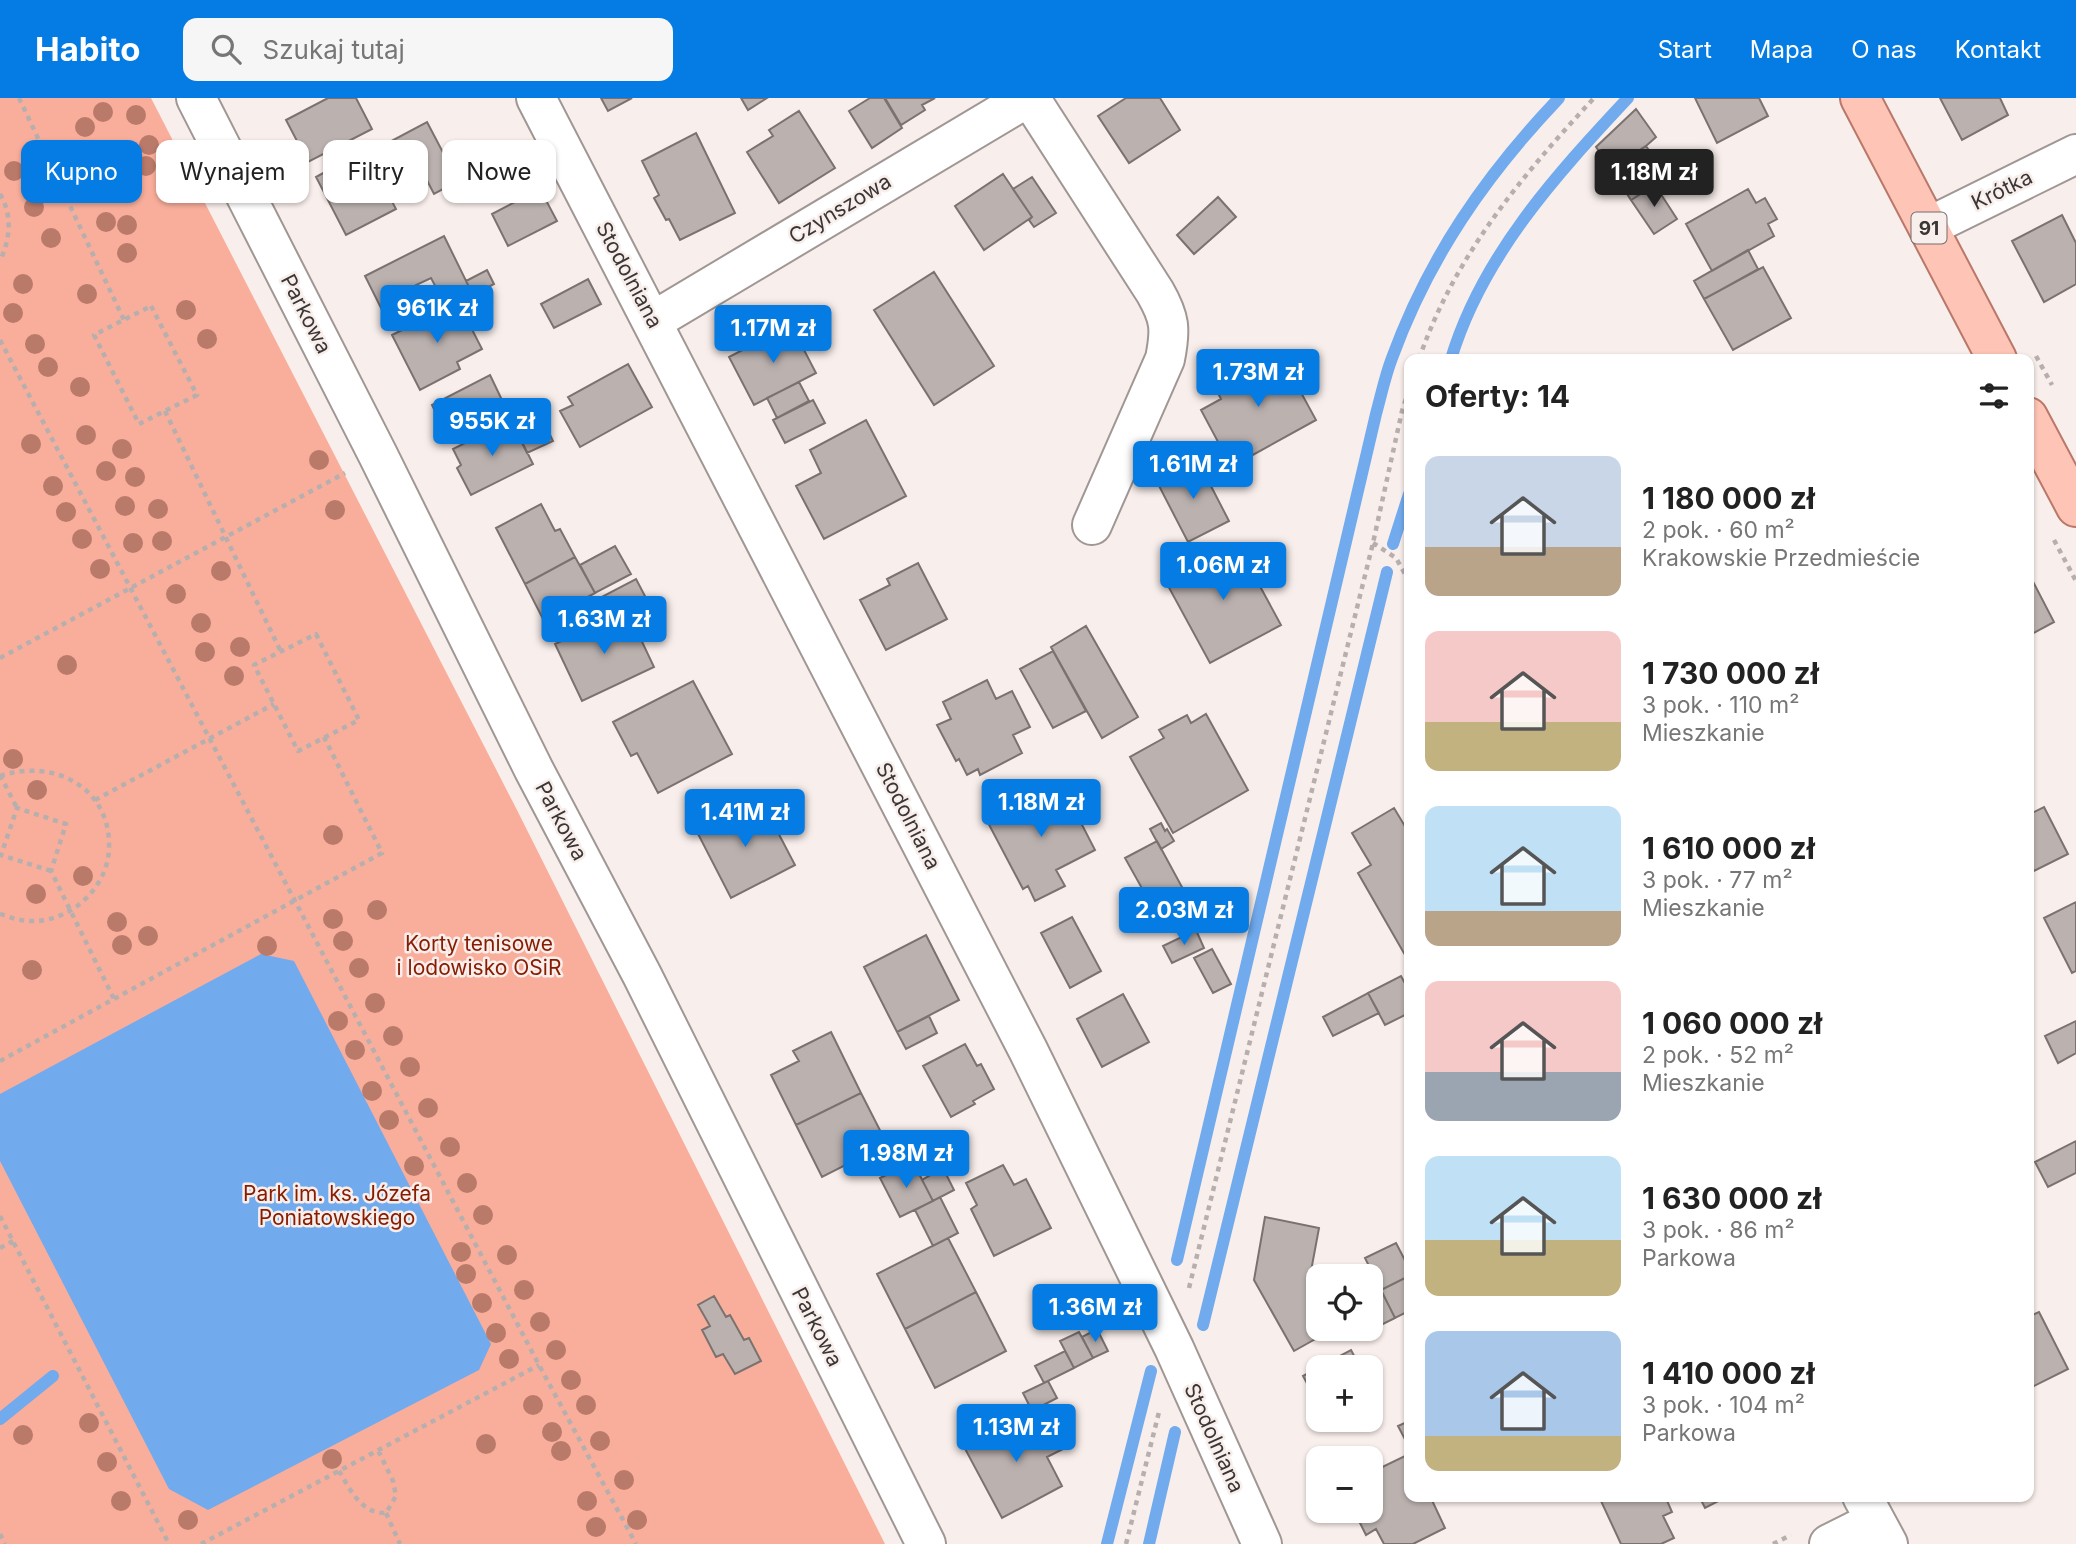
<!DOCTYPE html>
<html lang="pl">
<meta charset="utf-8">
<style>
body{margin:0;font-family:Inter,sans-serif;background:#f6f6f6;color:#222;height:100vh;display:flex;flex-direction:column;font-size:26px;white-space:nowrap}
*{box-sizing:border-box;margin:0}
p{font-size:23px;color:#767676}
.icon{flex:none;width:38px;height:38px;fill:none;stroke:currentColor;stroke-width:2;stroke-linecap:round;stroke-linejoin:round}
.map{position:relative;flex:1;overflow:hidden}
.sheet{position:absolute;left:1404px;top:256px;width:630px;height:1148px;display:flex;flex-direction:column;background:#fff;border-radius:14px;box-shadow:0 2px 5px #0004}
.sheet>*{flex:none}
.banner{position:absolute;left:21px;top:42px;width:665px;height:63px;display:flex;gap:14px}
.tools{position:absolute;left:1306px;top:1166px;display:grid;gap:14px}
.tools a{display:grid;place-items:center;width:77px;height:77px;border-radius:14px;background:#fff;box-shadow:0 2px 5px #0004;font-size:35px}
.price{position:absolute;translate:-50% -60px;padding:0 16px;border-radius:7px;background:#057ce3;color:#fff;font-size:23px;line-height:46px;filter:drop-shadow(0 2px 4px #0008)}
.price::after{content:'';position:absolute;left:50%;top:42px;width:21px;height:16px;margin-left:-10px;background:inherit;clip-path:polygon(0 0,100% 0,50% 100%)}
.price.current{background:#222;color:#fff}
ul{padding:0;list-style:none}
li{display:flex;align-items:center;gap:21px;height:175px;padding:0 21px}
li span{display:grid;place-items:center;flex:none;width:196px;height:140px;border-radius:14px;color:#555}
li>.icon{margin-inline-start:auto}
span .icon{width:84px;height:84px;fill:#fffc;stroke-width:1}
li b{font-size:30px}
h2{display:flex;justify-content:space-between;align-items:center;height:84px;padding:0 21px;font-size:30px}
.pill{padding:0 24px;border-radius:14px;background:#fff;box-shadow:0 2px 5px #0004;font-size:24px;line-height:63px}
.pill.current{background:#057ce3;color:#fff}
header{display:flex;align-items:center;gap:42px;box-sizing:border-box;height:98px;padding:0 35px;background:#057ce3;color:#fff}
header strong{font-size:33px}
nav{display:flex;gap:38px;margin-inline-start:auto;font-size:24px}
.search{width:490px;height:63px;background:#f6f6f6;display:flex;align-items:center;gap:18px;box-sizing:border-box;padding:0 24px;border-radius:14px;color:#767676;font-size:26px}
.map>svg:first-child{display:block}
</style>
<header>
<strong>Habito</strong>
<div class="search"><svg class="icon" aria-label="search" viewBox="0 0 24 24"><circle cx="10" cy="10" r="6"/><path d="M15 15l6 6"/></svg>Szukaj tutaj</div>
<nav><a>Start</a><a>Mapa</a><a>O nas</a><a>Kontakt</a></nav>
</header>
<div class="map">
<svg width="2076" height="1446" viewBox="0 0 2076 1446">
<rect width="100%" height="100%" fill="#f8eeeb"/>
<path fill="#f9ae9b" d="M 0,0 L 151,0 L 517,712 L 885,1446 L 0,1446 Z"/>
<path fill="#71aaed" d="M 261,856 L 294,863 L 491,1246 L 479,1272 L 208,1412 L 169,1391 L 0,1063 L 0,996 Z"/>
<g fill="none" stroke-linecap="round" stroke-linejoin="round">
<path stroke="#71aaed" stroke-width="12" d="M 1451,261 C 1482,158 1556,77 1628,0
M 1393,446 L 1409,396
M 1177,1162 L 1376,316 C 1381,298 1385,278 1392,260 C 1429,159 1485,78 1559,0
M 1203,1227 L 1387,474
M 0,1321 L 53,1278
M 1107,1446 L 1151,1273
M 1149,1446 L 1175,1334"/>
</g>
<path fill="#bbb2b0" stroke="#7b7270" stroke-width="2" d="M 328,0 L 356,0 L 372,31 L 308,64 L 286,22 Z
M 601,0 L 632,0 L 608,13 Z
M 741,0 L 767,0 L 748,12 Z
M 870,0 L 884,0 L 902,30 L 872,50 L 849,13 Z
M 885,0 L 935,0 L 922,7 L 925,12 L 901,27 Z
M 1126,0 L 1160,0 L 1180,32 L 1129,65 L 1098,18 Z
M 1695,0 L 1759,0 L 1768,18 L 1717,45 Z
M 1940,0 L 2000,0 L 2008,17 L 1962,42 Z
M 1636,11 L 1656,39 L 1646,48 L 1611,71 L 1596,49 Z
M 799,13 L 835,70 L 779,105 L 747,54 L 773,38 L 769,32 Z
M 427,24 L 458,83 L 434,96 L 418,65 L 382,84 L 367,56 Z
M 696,35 L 735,115 L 680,142 L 669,121 L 666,122 L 654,100 L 659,97 L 642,63 Z
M 1646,48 L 1667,79 L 1631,102 L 1611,71 Z
M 365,52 L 396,111 L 346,137 L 316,79 Z
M 1003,76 L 1032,119 L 984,152 L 955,108 Z
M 1032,79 L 1056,115 L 1034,129 L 1029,122 L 1032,119 L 1013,91 Z
M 1655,87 L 1677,121 L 1654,136 L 1631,102 Z
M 540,91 L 557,123 L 508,148 L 492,116 Z
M 1748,91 L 1756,105 L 1765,100 L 1777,121 L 1768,126 L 1774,138 L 1712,173 L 1686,126 Z
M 1218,99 L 1236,119 L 1194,156 L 1177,137 Z
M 2062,117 L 2076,145 L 2076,186 L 2044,204 L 2012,143 Z
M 444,138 L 473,197 L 447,210 L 431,180 L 416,187 L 422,201 L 386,220 L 365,178 Z
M 1748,152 L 1758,171 L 1704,201 L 1694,183 Z
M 1763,169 L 1791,220 L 1733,252 L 1704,201 Z
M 487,172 L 494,186 L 473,197 L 466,183 Z
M 934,174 L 994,268 L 934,307 L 874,212 Z
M 588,181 L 601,206 L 554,230 L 541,206 Z
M 458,204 L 482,251 L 457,264 L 460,271 L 420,292 L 392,237 Z
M 791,227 L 816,275 L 754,307 L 729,259 Z
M 1280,256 L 1316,322 L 1249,359 L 1243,347 L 1225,357 L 1201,312 L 1221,301 L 1216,291 Z
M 628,266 L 652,309 L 580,349 L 560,313 L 573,307 L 568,299 Z
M 490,277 L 501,300 L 495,304 L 505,325 L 471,342 L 463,325 L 445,334 L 432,307 Z
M 799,284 L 809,303 L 777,320 L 767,300 Z
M 813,302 L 825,325 L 785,345 L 773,322 Z
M 538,312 L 553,343 L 527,355 L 512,325 Z
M 511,322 L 533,366 L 471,397 L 457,370 L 461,367 L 453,351 Z
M 866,322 L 906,398 L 824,441 L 796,388 L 821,375 L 810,352 Z
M 1197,361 L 1229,423 L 1188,444 L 1156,382 Z
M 541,406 L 555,433 L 560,431 L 575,459 L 525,486 L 496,430 Z
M 1237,446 L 1281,527 L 1210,565 L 1167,486 L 1186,476 L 1182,469 L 1217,451 L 1220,454 Z
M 615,448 L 631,476 L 595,495 L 580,467 Z
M 575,459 L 595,495 L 544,523 L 525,486 Z
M 918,465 L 947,521 L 886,552 L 860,502 L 890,487 L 887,481 Z
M 2028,474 L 2054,524 L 2028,538 Z
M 636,481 L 646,500 L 558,542 L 550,526 Z
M 627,512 L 654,569 L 582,603 L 555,546 Z
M 1086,528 L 1138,619 L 1102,640 L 1051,549 Z
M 1053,553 L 1086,613 L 1053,630 L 1020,571 Z
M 987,582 L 996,601 L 1012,593 L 1030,629 L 1013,637 L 1022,655 L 980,677 L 978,671 L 967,677 L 959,661 L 956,663 L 937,627 L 951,621 L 943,604 Z
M 693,583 L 732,656 L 658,695 L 637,655 L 631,658 L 613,624 Z
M 1206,616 L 1248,692 L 1173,735 L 1130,659 L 1164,640 L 1159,632 L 1187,617 L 1191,625 Z
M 1060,684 L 1095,752 L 1056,772 L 1065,788 L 1035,803 L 1028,788 L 1023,791 L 986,721 Z
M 755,702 L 768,728 L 773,725 L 795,767 L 731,800 L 696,732 Z
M 2044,709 L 2068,756 L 2034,773 L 2031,768 L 2028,769 L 2028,717 Z
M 1394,710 L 1409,735 L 1409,855 L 1405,857 L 1358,775 L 1371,767 L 1352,735 Z
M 1161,725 L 1165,733 L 1167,731 L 1174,743 L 1161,751 L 1150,731 Z
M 1157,743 L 1189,802 L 1158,819 L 1125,760 Z
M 2076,804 L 2076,873 L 2072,875 L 2044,820 Z
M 1072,819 L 1101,873 L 1070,890 L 1041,835 Z
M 1196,832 L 1204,850 L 1172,865 L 1163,848 Z
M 926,837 L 959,902 L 897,934 L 864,869 Z
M 1212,851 L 1231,886 L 1213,895 L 1194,860 Z
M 1401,878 L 1409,893 L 1409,915 L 1385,927 L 1368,895 Z
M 1368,895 L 1379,915 L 1333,938 L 1323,919 Z
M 1123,896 L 1149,944 L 1102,969 L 1077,921 Z
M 929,918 L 937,935 L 906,951 L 897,934 Z
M 2076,923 L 2076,955 L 2058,965 L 2045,938 Z
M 831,934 L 861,995 L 796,1027 L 771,977 L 799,963 L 793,953 Z
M 965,946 L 977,968 L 981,966 L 994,991 L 973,1003 L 975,1006 L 951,1019 L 923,968 Z
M 861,995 L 887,1046 L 822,1079 L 796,1027 Z
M 2076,1043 L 2076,1075 L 2048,1089 L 2035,1064 Z
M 913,1064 L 933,1103 L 900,1119 L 880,1080 Z
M 1003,1067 L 1014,1087 L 1026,1081 L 1051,1130 L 994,1158 L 971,1111 L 977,1107 L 966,1085 Z
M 943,1070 L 954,1092 L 933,1103 L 922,1082 Z
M 940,1099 L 958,1135 L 933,1148 L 915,1112 Z
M 1265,1119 L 1319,1130 L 1311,1173 L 1318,1186 L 1318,1230 L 1335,1230 L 1294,1253 L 1254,1182 Z
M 948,1140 L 976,1194 L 905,1231 L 877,1176 Z
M 1396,1145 L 1409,1170 L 1409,1178 L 1381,1192 L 1365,1160 Z
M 1409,1178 L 1409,1213 L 1395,1220 L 1381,1192 Z
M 1381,1192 L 1395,1220 L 1373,1231 L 1370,1225 L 1370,1197 Z
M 976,1194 L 1006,1253 L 935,1290 L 905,1231 Z
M 714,1198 L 726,1219 L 730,1217 L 744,1242 L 749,1240 L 761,1263 L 735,1276 L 723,1256 L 716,1259 L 702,1232 L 710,1228 L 698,1207 Z
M 2039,1214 L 2068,1271 L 2028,1291 L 2028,1219 Z
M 1097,1231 L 1108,1253 L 1093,1260 L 1082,1239 Z
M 1079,1234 L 1093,1260 L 1074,1270 L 1060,1243 Z
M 1351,1252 L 1359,1267 L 1370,1261 L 1380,1280 L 1370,1284 L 1370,1269 L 1319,1269 Z
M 1065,1253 L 1074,1270 L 1044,1285 L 1035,1268 Z
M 1318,1270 L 1318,1303 L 1317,1304 L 1303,1278 Z
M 1048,1283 L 1057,1300 L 1032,1313 L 1023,1295 Z
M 1024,1315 L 1036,1340 L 1056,1329 L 1067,1349 L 1047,1359 L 1062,1388 L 1002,1420 L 963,1347 Z
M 1409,1323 L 1409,1349 L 1398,1328 Z
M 1409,1356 L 1409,1398 L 1430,1398 L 1445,1430 L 1413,1446 L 1384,1446 L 1376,1431 L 1366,1437 L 1356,1417 L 1370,1412 L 1370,1375 Z
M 1611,1398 L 1665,1398 L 1672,1414 L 1663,1418 L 1674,1440 L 1661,1446 L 1621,1446 L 1601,1403 Z
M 1699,1398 L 1728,1398 L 1705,1410 Z"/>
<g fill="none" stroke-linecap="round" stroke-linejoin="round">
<defs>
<path id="street" d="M 196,0 L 378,357 L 534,672 L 642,877 L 926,1446
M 536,0 L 1028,952 L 1174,1250 L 1262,1446
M 1030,0 L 1155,194 C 1170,220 1171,231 1165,261 L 1092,427
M 1928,129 L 2076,56
M 653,223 L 1027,0
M 1862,1398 L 1888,1446
M 1829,1446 L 1875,1423"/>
<path id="primary" d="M 1860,0 L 1997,261
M 2028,319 L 2076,409"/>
</defs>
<use href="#street" stroke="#a09794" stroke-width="42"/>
<use href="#primary" stroke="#b97869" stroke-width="42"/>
<path stroke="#b7afad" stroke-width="4.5" stroke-dasharray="5 5" stroke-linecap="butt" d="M 19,0 L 124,222
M 0,96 C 13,118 10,141 0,163
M 151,208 L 197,297 L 139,326 L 94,237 Z
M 0,242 L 539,1267 L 636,1446
M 2036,258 L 2052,287
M 1419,261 C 1455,157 1521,79 1594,0
M 165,313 L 281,554
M 2054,442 L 2076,483
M 1373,445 L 1396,460 L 1409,483
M 316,536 L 359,622 L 298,653 L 254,567 Z
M 0,560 L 345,375
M 0,677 L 17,710
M 0,678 C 53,660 111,689 109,750 C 108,793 64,830 21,822 C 14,821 7,818 0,816
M 95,702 L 274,606
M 51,773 L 1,757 L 17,710 L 66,726 L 51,773 L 114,901
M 0,963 L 382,755 L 324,639
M 0,1118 L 169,1446
M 0,1150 L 13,1143
M 1189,1190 L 1373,445 L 1402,313 L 1409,291
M 339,1373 C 350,1391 361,1416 386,1415 L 396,1398 L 393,1383 L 378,1352
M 386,1415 L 400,1446
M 0,1436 L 5,1446
M 201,1446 L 539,1267
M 1126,1446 L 1159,1314
M 1773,1446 L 1791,1437"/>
<use href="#street" stroke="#fff" stroke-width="38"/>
<use href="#primary" stroke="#fec4b6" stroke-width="38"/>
</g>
<g fill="#ba7a6a">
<circle cx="103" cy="14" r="10"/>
<circle cx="136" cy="17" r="10"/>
<circle cx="85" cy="29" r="10"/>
<circle cx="149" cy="47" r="10"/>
<circle cx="67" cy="52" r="10"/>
<circle cx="146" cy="68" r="10"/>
<circle cx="14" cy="73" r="10"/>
<circle cx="89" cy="85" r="10"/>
<circle cx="34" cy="109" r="10"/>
<circle cx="106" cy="124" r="10"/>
<circle cx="127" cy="127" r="10"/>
<circle cx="51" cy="140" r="10"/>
<circle cx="127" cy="155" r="10"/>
<circle cx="23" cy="186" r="10"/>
<circle cx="87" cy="196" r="10"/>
<circle cx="186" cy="212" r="10"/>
<circle cx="13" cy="215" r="10"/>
<circle cx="207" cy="241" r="10"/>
<circle cx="35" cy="246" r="10"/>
<circle cx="48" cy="269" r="10"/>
<circle cx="80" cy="289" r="10"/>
<circle cx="86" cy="337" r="10"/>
<circle cx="31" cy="346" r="10"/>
<circle cx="122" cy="351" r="10"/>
<circle cx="319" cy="362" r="10"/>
<circle cx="106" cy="373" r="10"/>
<circle cx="135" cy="379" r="10"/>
<circle cx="53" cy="388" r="10"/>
<circle cx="125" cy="408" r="10"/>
<circle cx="158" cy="411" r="10"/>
<circle cx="335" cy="412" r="10"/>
<circle cx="66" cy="414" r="10"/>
<circle cx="82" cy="441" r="10"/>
<circle cx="162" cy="443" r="10"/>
<circle cx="133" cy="445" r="10"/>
<circle cx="100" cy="471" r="10"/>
<circle cx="221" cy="473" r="10"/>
<circle cx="176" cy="496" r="10"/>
<circle cx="201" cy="525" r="10"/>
<circle cx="240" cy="549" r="10"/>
<circle cx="205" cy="554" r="10"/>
<circle cx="67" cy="567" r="10"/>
<circle cx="234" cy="578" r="10"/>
<circle cx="13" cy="661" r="10"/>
<circle cx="37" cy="692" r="10"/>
<circle cx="333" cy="737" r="10"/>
<circle cx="83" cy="778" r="10"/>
<circle cx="36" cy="796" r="10"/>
<circle cx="377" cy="812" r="10"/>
<circle cx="333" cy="821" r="10"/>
<circle cx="117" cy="824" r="10"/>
<circle cx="148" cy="838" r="10"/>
<circle cx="343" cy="843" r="10"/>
<circle cx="122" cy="847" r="10"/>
<circle cx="267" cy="848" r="10"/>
<circle cx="359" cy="870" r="10"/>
<circle cx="32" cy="872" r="10"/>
<circle cx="375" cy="905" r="10"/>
<circle cx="338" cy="923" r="10"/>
<circle cx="393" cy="938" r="10"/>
<circle cx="355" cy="952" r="10"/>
<circle cx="410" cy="969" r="10"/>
<circle cx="372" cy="993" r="10"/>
<circle cx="428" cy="1010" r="10"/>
<circle cx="389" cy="1022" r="10"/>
<circle cx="450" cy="1049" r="10"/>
<circle cx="414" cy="1068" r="10"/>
<circle cx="467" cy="1085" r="10"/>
<circle cx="483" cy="1117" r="10"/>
<circle cx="461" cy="1154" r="10"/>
<circle cx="507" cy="1157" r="10"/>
<circle cx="466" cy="1176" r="10"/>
<circle cx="524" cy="1192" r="10"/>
<circle cx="482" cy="1205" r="10"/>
<circle cx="540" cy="1224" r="10"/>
<circle cx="496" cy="1235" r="10"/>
<circle cx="556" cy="1252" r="10"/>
<circle cx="509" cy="1261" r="10"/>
<circle cx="571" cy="1282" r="10"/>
<circle cx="533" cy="1307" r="10"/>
<circle cx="586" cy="1307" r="10"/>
<circle cx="89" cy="1325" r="10"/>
<circle cx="552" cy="1334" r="10"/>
<circle cx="23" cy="1337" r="10"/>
<circle cx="600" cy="1343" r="10"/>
<circle cx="486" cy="1346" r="10"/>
<circle cx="561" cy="1353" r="10"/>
<circle cx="332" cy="1361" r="10"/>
<circle cx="107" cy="1364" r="10"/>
<circle cx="624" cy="1382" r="10"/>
<circle cx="121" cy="1403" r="10"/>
<circle cx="587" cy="1403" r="10"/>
<circle cx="188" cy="1422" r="10"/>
<circle cx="637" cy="1422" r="10"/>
<circle cx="596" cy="1429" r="10"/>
</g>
<g text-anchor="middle" stroke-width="5" stroke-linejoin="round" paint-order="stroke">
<rect fill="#f8eeeb" stroke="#736d6c" stroke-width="2" x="1911.5" y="114.5" width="35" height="31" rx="5"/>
<g font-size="19" font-weight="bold" fill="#3a3635">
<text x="1929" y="137">91</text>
</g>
<g font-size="21" fill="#3a3635" stroke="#f8eeeb">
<text transform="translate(2002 92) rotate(-26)" y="7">Krótka</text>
<text transform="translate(840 111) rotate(-31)" y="7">Czynszowa</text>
<text transform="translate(629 177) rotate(62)" y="7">Stodolniana</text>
<text transform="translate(306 216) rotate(63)" y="7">Parkowa</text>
<text transform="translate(908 718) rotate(63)" y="7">Stodolniana</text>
<text transform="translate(561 723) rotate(62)" y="7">Parkowa</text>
<text transform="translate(817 1229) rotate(63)" y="7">Parkowa</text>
<text transform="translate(1214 1340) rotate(66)" y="7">Stodolniana</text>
</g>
<g font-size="21" fill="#871c00" stroke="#f8eeeb">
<text x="479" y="853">Korty tenisowe<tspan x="479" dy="24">i lodowisko OSiR</tspan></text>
<text x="337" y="1103">Park im. ks. Józefa<tspan x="337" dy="24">Poniatowskiego</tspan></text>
</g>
</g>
</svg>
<div class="tools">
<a><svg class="icon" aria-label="locate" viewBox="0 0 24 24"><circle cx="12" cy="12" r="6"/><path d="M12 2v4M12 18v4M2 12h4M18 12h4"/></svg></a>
<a>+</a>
<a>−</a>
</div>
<b class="price current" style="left:1654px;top:111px">1.18M zł</b>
<b class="price" style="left:437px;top:247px">961K zł</b>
<b class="price" style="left:773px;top:267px">1.17M zł</b>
<b class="price" style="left:1258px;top:311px">1.73M zł</b>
<b class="price" style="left:492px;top:360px">955K zł</b>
<b class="price" style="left:1193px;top:403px">1.61M zł</b>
<b class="price" style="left:1223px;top:504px">1.06M zł</b>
<b class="price" style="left:604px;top:558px">1.63M zł</b>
<b class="price" style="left:1041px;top:741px">1.18M zł</b>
<b class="price" style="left:745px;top:751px">1.41M zł</b>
<b class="price" style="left:1184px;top:849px">2.03M zł</b>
<b class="price" style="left:906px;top:1092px">1.98M zł</b>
<b class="price" style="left:1095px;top:1246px">1.36M zł</b>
<b class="price" style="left:1016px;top:1366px">1.13M zł</b>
<div class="banner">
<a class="pill current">Kupno</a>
<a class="pill">Wynajem</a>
<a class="pill">Filtry</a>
<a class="pill">Nowe</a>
</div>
<section class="sheet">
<h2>Oferty: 14<svg class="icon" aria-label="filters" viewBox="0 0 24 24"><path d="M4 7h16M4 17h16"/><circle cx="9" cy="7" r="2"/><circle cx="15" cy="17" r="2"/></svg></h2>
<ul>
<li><span style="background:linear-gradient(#c9d6e8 65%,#b9a48a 0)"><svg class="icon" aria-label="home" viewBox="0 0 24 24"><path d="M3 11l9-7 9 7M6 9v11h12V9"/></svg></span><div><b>1 180 000 zł</b><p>2 pok. · 60 m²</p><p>Krakowskie Przedmieście</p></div></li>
<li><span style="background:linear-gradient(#f6c9c9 65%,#c2b280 0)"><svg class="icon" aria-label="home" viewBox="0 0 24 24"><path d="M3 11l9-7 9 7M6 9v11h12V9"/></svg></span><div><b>1 730 000 zł</b><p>3 pok. · 110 m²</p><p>Mieszkanie</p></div></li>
<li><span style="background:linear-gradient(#bfe0f5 75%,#b9a48a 0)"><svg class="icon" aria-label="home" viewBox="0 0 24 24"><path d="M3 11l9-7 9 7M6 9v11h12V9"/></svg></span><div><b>1 610 000 zł</b><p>3 pok. · 77 m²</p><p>Mieszkanie</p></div></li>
<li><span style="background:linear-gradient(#f6c9c9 65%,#9aa5b1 0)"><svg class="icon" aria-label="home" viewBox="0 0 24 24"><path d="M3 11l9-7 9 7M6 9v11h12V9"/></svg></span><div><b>1 060 000 zł</b><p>2 pok. · 52 m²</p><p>Mieszkanie</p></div></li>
<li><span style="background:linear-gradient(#bfe0f5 60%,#c2b280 0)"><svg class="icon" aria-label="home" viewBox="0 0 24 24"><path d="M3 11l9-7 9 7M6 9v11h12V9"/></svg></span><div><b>1 630 000 zł</b><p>3 pok. · 86 m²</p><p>Parkowa</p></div></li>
<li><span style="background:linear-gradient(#a9c7e8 75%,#c2b280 0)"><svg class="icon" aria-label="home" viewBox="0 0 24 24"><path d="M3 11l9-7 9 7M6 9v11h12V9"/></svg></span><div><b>1 410 000 zł</b><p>3 pok. · 104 m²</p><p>Parkowa</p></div></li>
</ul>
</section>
</div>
